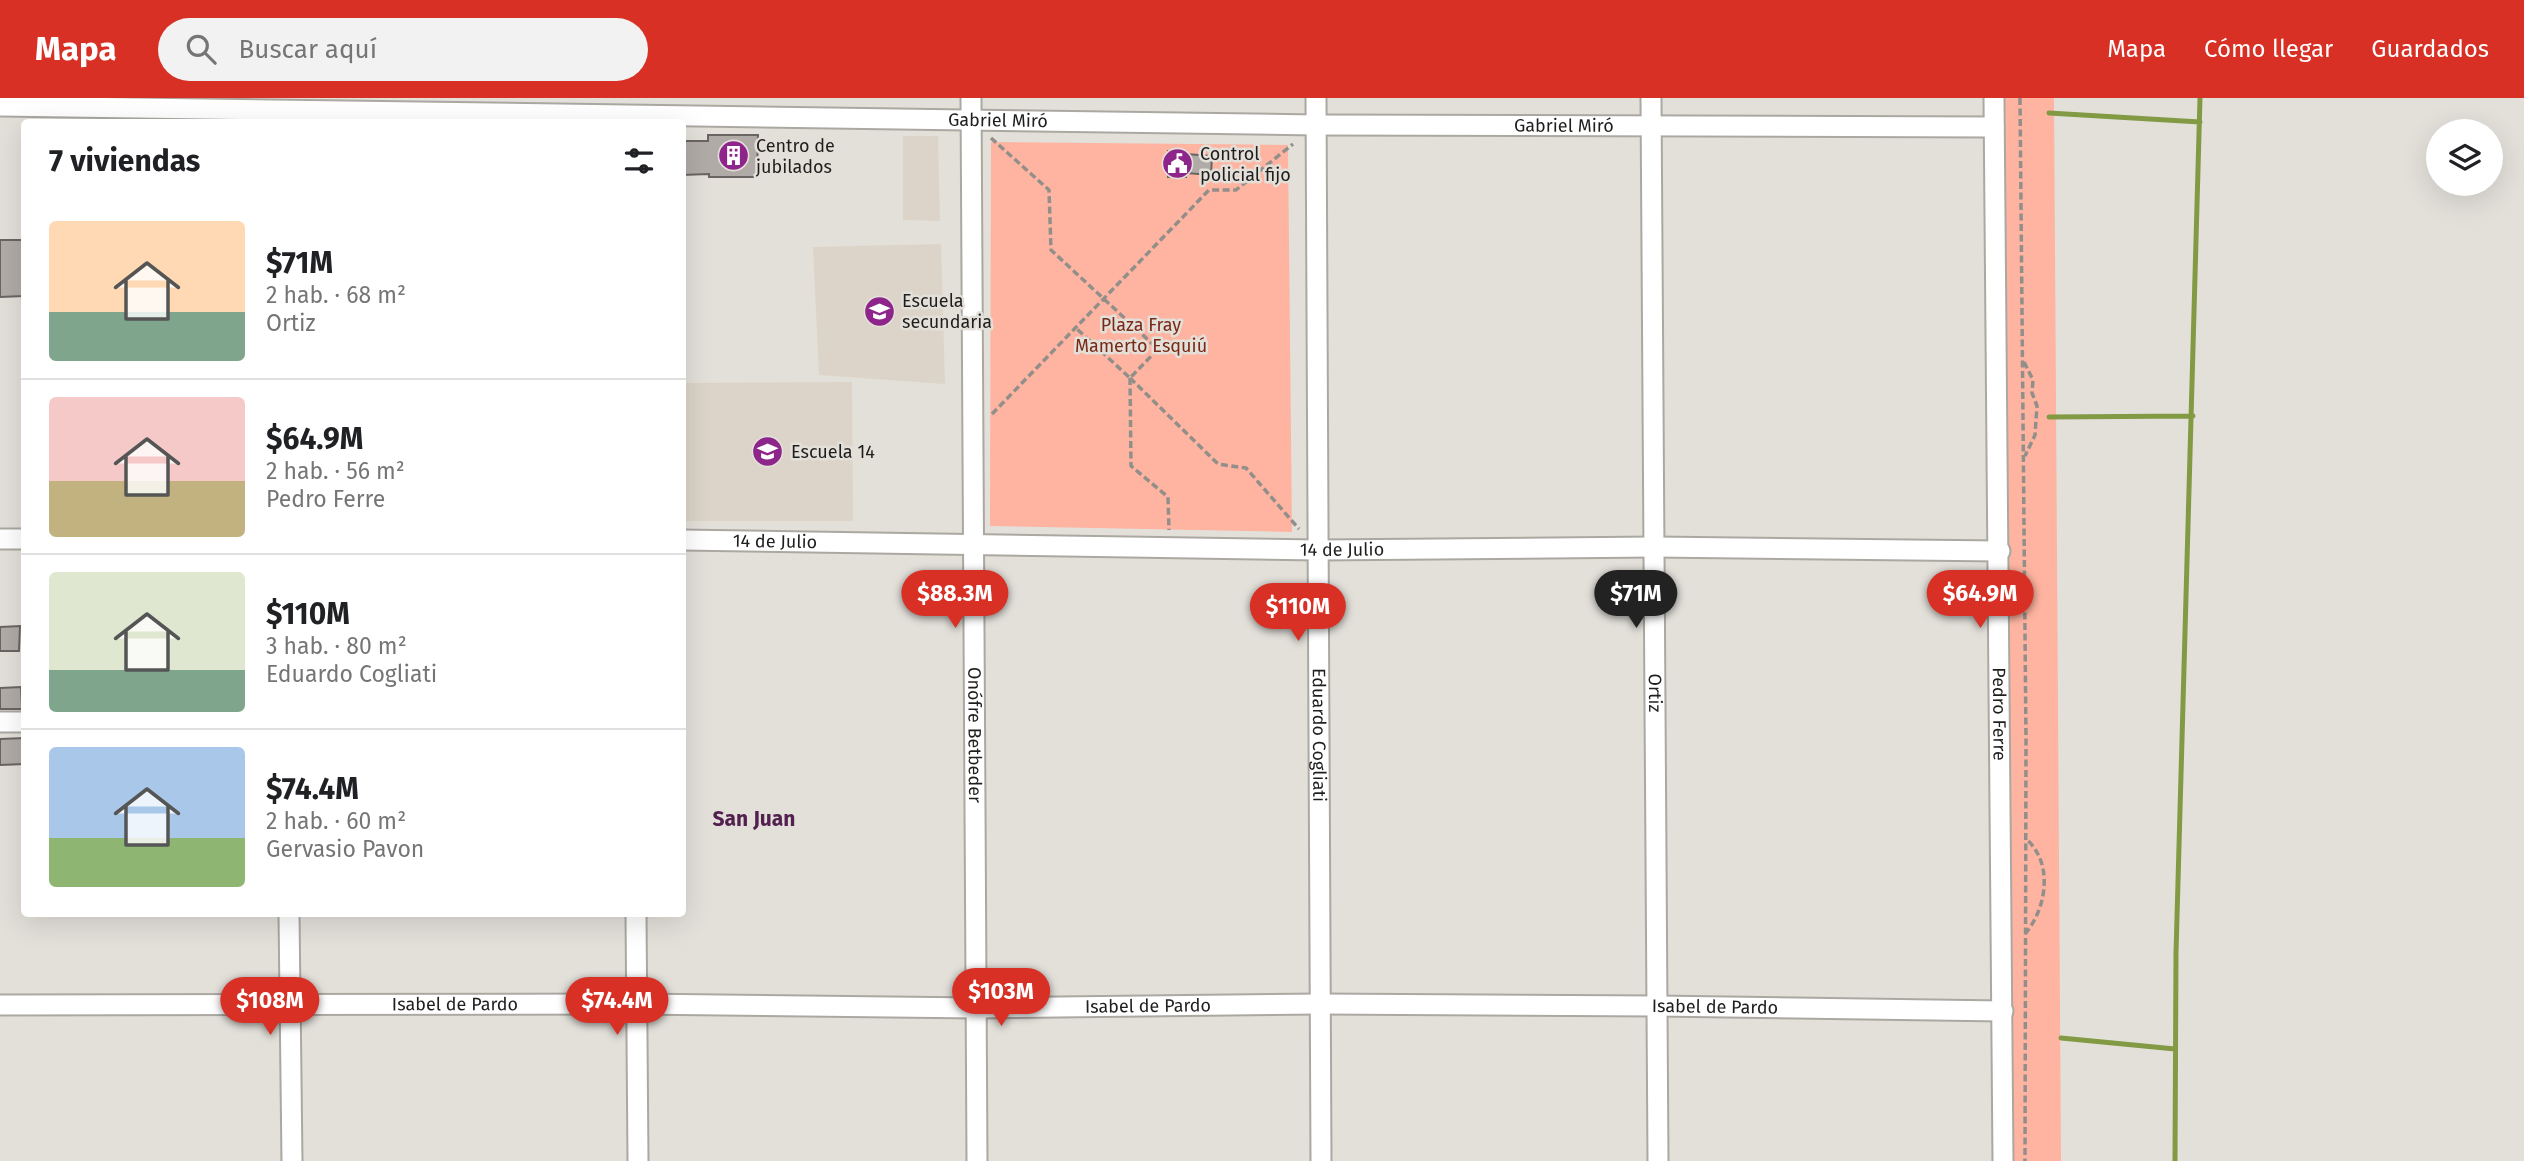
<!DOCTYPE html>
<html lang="es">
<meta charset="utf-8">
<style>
body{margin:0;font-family:"Fira Sans",sans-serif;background:#f2f2f2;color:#202124;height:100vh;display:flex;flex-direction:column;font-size:26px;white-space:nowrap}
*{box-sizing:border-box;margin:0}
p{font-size:23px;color:#757577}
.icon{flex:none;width:38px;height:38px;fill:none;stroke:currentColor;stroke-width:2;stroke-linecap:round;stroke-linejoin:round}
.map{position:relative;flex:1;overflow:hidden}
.panel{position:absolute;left:21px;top:21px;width:665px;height:798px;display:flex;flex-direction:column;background:#fff;border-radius:7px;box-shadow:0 7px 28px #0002}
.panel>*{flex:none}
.buttons{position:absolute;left:2426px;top:21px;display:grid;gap:14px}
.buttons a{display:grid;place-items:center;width:77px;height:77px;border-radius:50%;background:#fff;box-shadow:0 7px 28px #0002;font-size:35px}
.price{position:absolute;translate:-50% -60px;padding:0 16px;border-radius:24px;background:#d93025;color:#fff;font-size:23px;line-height:46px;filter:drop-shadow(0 2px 4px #0008)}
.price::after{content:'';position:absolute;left:50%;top:42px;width:21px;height:16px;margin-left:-10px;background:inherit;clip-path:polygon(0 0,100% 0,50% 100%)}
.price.selected{background:#222;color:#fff}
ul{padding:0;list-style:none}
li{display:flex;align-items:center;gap:21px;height:175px;padding:0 28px}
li+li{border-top:2px solid #e0e0e0}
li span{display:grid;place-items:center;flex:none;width:196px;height:140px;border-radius:7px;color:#555}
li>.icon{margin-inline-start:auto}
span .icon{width:84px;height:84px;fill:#fffc;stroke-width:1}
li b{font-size:30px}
h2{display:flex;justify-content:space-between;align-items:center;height:84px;padding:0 28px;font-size:30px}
header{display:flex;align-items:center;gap:42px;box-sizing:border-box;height:98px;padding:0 35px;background:#d93025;color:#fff}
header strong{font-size:33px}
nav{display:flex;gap:38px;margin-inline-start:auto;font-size:24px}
.search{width:490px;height:63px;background:#f2f2f2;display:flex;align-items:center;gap:18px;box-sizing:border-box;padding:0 24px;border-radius:38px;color:#757577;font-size:26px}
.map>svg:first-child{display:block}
</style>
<header>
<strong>Mapa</strong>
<div class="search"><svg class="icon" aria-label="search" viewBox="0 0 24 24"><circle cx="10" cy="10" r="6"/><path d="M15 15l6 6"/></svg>Buscar aquí</div>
<nav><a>Mapa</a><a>Cómo llegar</a><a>Guardados</a></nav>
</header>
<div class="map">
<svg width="2524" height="1063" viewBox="0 0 2524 1063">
<rect width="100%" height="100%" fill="#e3e0da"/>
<path fill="#dcd4c8" d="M 903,38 L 938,38 L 940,123 L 903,122 Z
M 941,146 L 945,286 L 819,277 L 813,149 Z
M 852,284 L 853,423 L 683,423 L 683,285 Z"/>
<path fill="#feb4a1" d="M 2001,0 L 2054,0 L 2061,1063 L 2010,1063 Z
M 991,44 L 1288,47 L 1292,434 L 990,428 Z"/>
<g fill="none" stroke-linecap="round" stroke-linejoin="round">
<path stroke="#829a44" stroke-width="5" d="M 2049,15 L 2200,24
M 2049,319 L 2193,318
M 2061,940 L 2175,951
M 2175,1063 L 2176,855 L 2200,0"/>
</g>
<path fill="#b1aba8" stroke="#6a6562" stroke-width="2" d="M 708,37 L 758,37 L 757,79 L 709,79 L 709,76 L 682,77 L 682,43 L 708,43 Z
M 1168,53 L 1186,53 L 1186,56 L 1212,58 L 1211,77 L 1186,75 L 1186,79 L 1168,79 Z
M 0,142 L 24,142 L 24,198 L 0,199 Z
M 20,528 L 19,553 L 0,553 L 0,529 Z
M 21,589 L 22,611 L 0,611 L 0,590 Z
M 24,640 L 24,666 L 0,667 L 0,641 Z"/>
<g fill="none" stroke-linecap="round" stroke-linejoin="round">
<defs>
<g id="minor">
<path id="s1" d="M 971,0 L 977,1063"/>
<path id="s2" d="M 1316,0 L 1321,1063"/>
<path id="s3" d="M 1651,0 L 1658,1063"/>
<path id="s4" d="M 1994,0 L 2003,1063"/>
<path id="s5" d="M 0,8 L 1316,27 L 1994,29"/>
<path d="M 0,441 L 24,441"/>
<path id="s6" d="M 682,442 L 1318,452 L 1655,449 L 2000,453"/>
<path d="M 0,624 L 24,624"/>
<path d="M 289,816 L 292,1063"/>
<path d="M 636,816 L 638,1063"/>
<path id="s7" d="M 0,907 L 636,906 L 977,910 L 1320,906 L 1657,908 L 2003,913"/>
</g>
</defs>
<use href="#minor" stroke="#aba8a2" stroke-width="23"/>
<path stroke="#928f8b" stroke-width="3.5" stroke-dasharray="7 3.5" stroke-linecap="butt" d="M 2020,0 L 2026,642 L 2025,1063
M 991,40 L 1049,92 L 1051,152 L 1158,251 L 1130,280 L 1076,230
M 2024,264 L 2033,282 L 2032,295 L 2037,308 L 2035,337 L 2025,358
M 1130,280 L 1218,366 L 1246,370 L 1299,431
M 1130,280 L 1131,368 L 1168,399 L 1169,432
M 992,316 L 1209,92 L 1236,92 L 1293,46
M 2025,836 C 2047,810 2054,764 2025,740"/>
<use href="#minor" stroke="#fff" stroke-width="19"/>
</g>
<defs>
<symbol id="building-disc" viewBox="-11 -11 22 22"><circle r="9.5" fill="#8e258a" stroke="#e3e0da"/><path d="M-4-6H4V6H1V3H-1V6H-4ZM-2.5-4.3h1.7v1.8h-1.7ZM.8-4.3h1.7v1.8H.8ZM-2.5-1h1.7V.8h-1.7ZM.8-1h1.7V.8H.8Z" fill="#fff"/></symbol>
<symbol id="civic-disc" viewBox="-11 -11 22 22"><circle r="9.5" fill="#8e258a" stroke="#e3e0da"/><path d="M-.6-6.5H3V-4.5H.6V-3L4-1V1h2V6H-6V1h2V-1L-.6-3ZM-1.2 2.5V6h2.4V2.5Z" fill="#fff"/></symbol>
<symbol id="school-disc" viewBox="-11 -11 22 22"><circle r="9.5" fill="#8e258a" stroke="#e3e0da"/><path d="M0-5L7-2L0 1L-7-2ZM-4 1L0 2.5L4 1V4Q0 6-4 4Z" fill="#fff"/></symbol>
</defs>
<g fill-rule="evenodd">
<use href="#building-disc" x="716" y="40" width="35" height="35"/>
<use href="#civic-disc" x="1160" y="48" width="35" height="35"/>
<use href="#school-disc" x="862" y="196" width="35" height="35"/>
<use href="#school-disc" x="750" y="336" width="35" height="35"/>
</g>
<g text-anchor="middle" stroke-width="5" stroke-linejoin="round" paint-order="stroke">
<g font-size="18" fill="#201e1d" stroke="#e3e0da">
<text dy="6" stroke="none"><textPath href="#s5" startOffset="998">Gabriel Miró</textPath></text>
<text dy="6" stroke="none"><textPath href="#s5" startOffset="1564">Gabriel Miró</textPath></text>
<text dy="6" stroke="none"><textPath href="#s6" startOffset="93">14 de Julio</textPath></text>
<text dy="6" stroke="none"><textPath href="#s6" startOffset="660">14 de Julio</textPath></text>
<text dy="6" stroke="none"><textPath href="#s3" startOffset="595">Ortiz</textPath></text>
<text dy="6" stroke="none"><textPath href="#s4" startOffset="616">Pedro Ferre</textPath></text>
<text dy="6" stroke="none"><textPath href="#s1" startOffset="637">Onófre Betbeder</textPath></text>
<text dy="6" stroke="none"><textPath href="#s2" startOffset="637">Eduardo Cogliati</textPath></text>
<text dy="6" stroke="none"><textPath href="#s7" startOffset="455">Isabel de Pardo</textPath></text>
<text dy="6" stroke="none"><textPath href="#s7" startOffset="1148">Isabel de Pardo</textPath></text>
<text dy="6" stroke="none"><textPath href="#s7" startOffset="1715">Isabel de Pardo</textPath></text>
</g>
<g font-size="18" fill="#201e1d" stroke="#e3e0da" text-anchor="start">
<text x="756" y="54">Centro de<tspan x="756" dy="21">jubilados</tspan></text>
<text x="1200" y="62">Control<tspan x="1200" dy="21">policial fijo</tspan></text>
<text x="902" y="209">Escuela<tspan x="902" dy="21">secundaria</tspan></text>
<text x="791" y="360">Escuela 14</text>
</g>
<g font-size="18" fill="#792915" stroke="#e3e0da">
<text x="1141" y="233">Plaza Fray<tspan x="1141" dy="21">Mamerto Esquiú</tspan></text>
</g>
<g font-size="21" font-weight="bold" fill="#532150" stroke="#e3e0da">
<text x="754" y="728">San Juan</text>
</g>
</g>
</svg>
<div class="buttons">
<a><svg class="icon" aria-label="layers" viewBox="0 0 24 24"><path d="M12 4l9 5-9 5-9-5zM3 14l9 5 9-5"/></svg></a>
</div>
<b class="price" style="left:955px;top:532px">$88.3M</b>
<b class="price selected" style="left:1636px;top:532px">$71M</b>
<b class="price" style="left:1980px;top:532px">$64.9M</b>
<b class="price" style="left:1298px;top:545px">$110M</b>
<b class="price" style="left:1001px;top:930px">$103M</b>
<b class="price" style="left:270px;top:939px">$108M</b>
<b class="price" style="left:617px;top:939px">$74.4M</b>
<section class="panel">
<h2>7 viviendas<svg class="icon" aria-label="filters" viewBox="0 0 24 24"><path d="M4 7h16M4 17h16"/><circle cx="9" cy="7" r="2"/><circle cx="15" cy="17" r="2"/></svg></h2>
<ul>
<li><span style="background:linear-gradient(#ffd9b3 65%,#7fa58c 0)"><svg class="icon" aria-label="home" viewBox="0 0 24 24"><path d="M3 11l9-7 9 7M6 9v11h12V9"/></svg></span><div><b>$71M</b><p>2 hab. · 68 m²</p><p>Ortiz</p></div></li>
<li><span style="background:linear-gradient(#f6c9c9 60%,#c2b280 0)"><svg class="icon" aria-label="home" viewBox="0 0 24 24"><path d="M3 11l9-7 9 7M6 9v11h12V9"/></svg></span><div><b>$64.9M</b><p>2 hab. · 56 m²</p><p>Pedro Ferre</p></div></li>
<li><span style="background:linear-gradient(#dfe7d0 70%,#7fa58c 0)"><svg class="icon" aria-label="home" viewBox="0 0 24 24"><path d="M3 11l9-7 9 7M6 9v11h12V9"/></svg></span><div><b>$110M</b><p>3 hab. · 80 m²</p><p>Eduardo Cogliati</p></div></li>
<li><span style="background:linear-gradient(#a9c7e8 65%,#8fb573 0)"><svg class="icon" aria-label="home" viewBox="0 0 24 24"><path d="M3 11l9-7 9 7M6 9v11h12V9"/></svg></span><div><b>$74.4M</b><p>2 hab. · 60 m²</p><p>Gervasio Pavon</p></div></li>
</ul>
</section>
</div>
